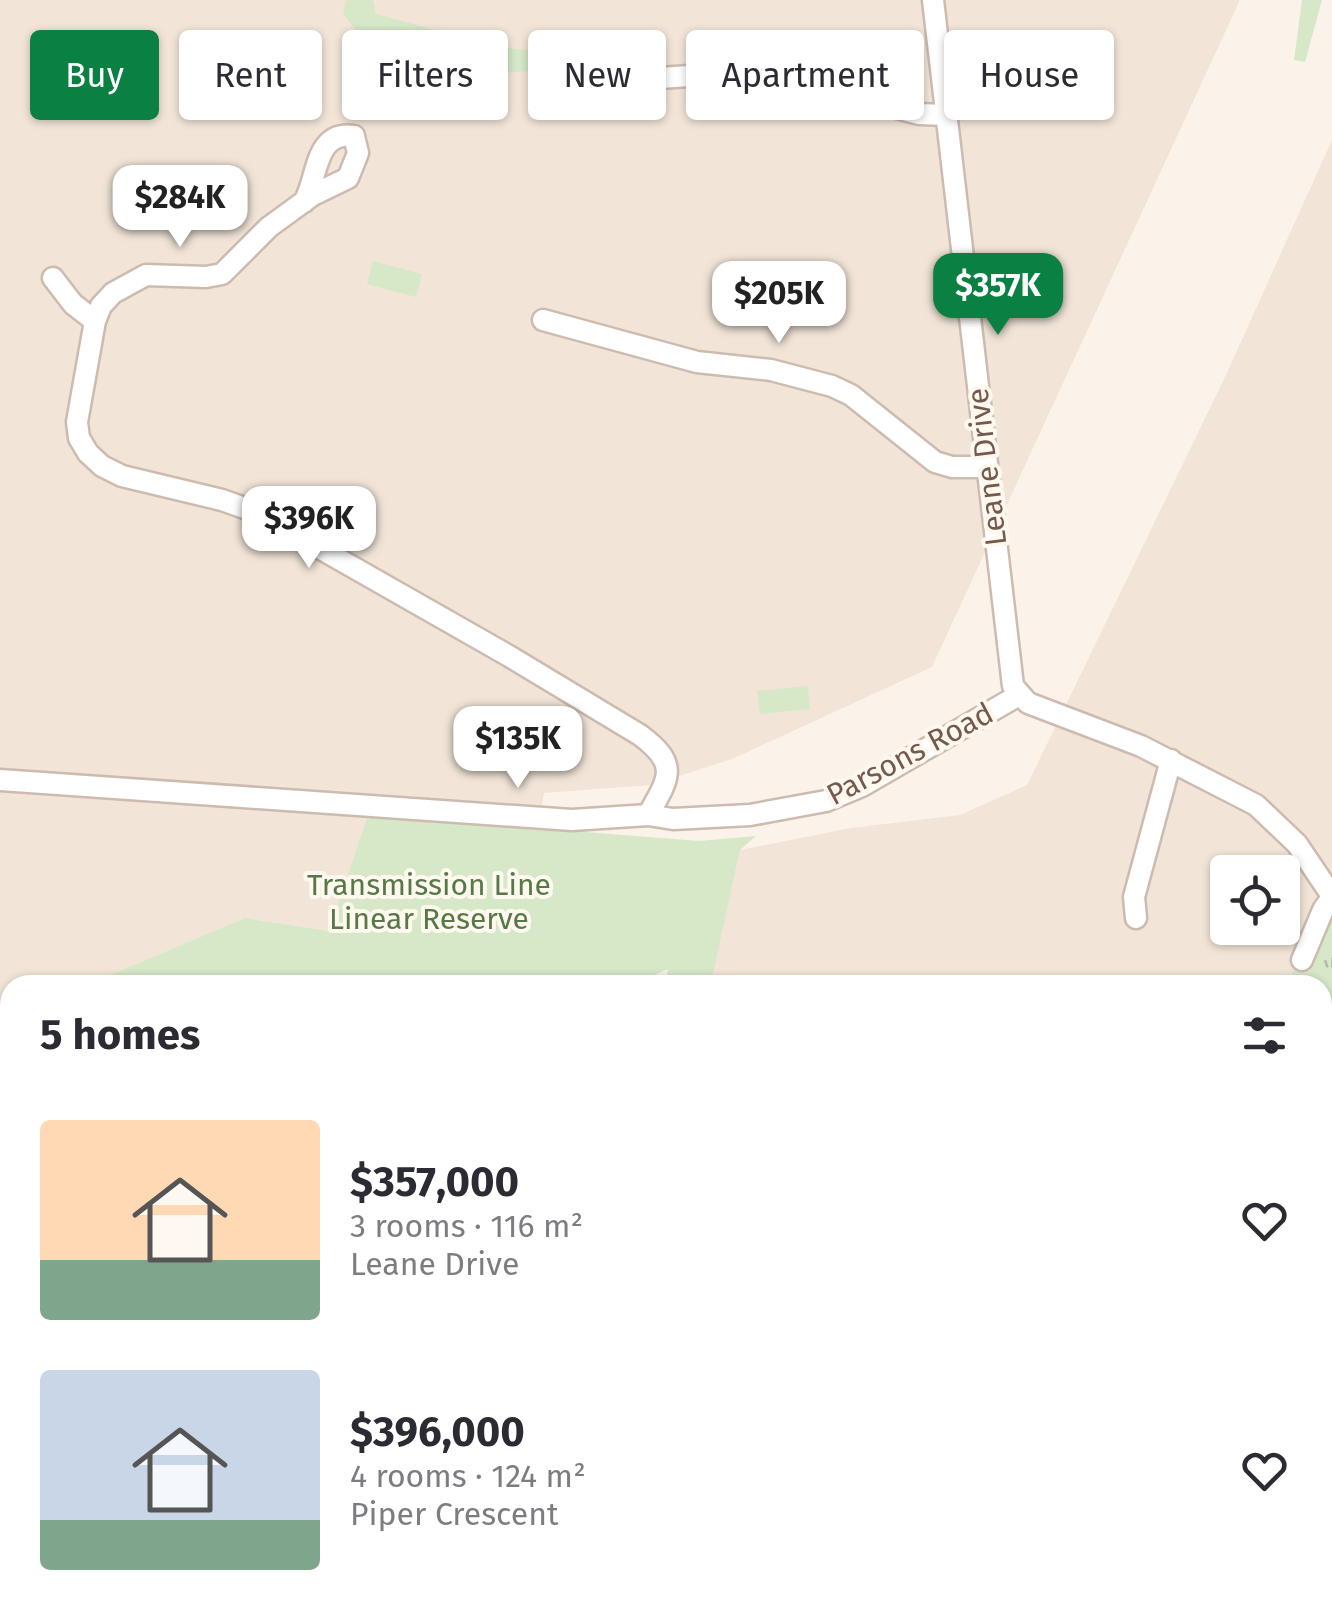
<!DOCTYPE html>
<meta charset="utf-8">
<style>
body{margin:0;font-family:"Fira Sans",sans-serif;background:#f2f2f3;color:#2b2b33;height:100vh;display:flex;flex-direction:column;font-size:38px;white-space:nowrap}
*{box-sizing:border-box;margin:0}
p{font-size:32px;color:#7c7c81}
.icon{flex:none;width:55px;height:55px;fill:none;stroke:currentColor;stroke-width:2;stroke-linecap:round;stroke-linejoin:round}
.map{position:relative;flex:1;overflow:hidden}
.sheet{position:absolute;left:0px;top:975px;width:1332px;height:640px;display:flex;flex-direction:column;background:#fff;border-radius:30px 30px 0 0;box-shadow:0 2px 8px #0004}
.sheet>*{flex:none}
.hud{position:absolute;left:30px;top:30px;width:1272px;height:90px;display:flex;gap:20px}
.buttons{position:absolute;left:1210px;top:855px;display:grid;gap:20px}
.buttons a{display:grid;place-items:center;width:90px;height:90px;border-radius:10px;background:#fff;box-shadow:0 2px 8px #0004;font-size:50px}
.price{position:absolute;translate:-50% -85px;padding:0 22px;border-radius:20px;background:#fff;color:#222;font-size:32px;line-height:65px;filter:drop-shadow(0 2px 5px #0008)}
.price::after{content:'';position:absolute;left:50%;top:60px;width:30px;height:22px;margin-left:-15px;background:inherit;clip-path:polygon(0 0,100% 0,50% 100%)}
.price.active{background:#0b8043;color:#fff}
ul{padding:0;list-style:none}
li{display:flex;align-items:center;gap:30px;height:250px;padding:0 40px}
li span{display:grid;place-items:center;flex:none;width:280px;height:200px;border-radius:10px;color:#555}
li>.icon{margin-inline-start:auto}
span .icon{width:120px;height:120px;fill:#fffc;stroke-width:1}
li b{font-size:42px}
h2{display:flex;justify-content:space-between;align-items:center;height:120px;padding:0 40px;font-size:42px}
.pill{padding:0 35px;border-radius:10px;background:#fff;box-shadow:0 2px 8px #0004;font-size:35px;line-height:90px}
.pill.active{background:#0b8043;color:#fff}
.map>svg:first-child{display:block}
</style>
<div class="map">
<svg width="1332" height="1615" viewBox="0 0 1332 1615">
<defs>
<pattern id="grass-tufts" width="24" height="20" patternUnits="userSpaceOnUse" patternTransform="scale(2.5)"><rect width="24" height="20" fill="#d6e8c8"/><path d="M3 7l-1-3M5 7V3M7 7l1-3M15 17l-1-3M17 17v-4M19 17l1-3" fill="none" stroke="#b2bfa5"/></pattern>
</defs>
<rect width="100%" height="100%" fill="#fbf3e9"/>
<path fill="#f2e5d8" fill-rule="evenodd" d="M 0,0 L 1240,0 L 932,667 L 732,759 L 651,785 L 544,793 L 539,827 L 329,931 L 245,918 L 86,985 L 10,985 L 10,1017 L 0,1018 Z
M 1332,140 L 1332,890 L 1318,902 L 1288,985 L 710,984 L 740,850 L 851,828 L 960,815 L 1027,785 L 1225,377 ZM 1228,872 L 1282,872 L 1282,928 L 1228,928 Z
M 1332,1011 L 1332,1456 L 1323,1477 L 1322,1034 Z
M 10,1256 L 10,1605 L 1058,1605 L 1054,1615 L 0,1615 L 0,1260 Z
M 1104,1605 L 1266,1605 L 1261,1615 L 1100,1615 Z"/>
<path fill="url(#grass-tufts)" d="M 1332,890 L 1332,1011 L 1323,1034 L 1322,985 L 1288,985 L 1318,902 Z
M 1058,1605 L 1104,1605 L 1100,1615 L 1054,1615 Z"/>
<path fill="#d6e8c8" d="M 346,0 L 373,0 L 376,14 L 499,47 L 603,58 L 601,66 L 492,74 L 403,50 L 383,89 L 364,94 L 375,53 L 343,14 Z
M 1302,0 L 1322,0 L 1305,62 L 1294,60 Z
M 373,261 L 422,274 L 416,297 L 367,284 Z
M 808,686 L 810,709 L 760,714 L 757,691 Z
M 368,815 L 699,841 L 756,836 L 740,850 L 711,983 L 731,985 L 665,985 L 668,969 L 633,985 L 86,985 L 245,918 L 329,931 Z
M 10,1017 L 10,1255 L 0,1260 L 0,1018 Z
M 1332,1456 L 1332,1615 L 1261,1615 L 1266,1605 L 1322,1605 L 1323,1477 Z
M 480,1605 L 656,1605 L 654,1615 L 469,1615 Z"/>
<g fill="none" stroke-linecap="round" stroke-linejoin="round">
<defs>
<path id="minor" d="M 933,0 L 1013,686 L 1028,703 L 1141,746 L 1256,805 L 1297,844 L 1332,896
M 620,60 L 628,72 L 645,79 L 719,74 L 780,90 L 848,95 L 919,114 L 947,115
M 304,202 C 318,179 314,130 354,136 L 358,153 L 348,178 L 313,195 L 269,227 L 222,274 L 206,277 L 146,275 L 113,293 L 101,306 L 95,321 L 77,422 L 79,438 L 88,453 L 102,466 L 122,476 L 222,500 L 256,512 L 509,656 L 640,735 C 679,764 670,777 648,815
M 53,278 L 73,304 L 95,321
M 543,320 L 697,362 L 771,370 L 832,386 L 851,395 L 935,462 L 952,467 L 986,467
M 0,780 L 572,820 L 648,815 L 673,819 L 750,815 L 826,801 L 862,786 L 1019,695
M 1136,918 L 1134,897 L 1171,760
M 1302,960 L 1323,910 L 1332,897
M 237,1615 L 238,1605
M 445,1615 L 456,1605
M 931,1615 L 935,1605"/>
</defs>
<use href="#minor" stroke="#cdbbb0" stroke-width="25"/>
<path stroke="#d4b6a5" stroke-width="2.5" stroke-dasharray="2.5 8" stroke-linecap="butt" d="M 1322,1496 L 1332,1474
M 1272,1615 L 1276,1605"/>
<use href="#minor" stroke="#fff" stroke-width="20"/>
</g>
<g text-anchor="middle" stroke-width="8" stroke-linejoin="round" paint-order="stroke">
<g font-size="30" fill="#745a4e" stroke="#fef8ef">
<text transform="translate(987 467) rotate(-97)" y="10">Leane Drive</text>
<text transform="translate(910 754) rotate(-28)" y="10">Parsons Road</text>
</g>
<g font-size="30" fill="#577947" stroke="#fef8ef">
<text x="429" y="895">Transmission Line<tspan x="429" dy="34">Linear Reserve</tspan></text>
</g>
</g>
</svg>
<div class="buttons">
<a><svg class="icon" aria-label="locate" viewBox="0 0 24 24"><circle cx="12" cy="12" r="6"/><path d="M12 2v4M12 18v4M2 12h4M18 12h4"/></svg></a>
</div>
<b class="price" style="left:180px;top:250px">$284K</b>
<b class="price active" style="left:998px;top:338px">$357K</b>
<b class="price" style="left:779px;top:346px">$205K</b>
<b class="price" style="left:309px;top:571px">$396K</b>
<b class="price" style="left:518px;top:791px">$135K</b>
<div class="hud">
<a class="pill active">Buy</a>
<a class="pill">Rent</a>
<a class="pill">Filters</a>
<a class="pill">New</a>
<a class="pill">Apartment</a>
<a class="pill">House</a>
</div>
<section class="sheet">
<h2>5 homes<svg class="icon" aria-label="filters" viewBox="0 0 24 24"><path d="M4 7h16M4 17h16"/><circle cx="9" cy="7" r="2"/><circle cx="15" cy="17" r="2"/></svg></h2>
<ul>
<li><span style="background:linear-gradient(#ffd9b3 70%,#7fa58c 0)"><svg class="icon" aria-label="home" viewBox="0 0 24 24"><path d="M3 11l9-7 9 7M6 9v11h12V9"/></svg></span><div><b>$357,000</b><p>3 rooms · 116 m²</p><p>Leane Drive</p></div><svg class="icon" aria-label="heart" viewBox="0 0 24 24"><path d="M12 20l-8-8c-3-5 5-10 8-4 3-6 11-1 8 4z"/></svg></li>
<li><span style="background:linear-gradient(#c9d6e8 75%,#7fa58c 0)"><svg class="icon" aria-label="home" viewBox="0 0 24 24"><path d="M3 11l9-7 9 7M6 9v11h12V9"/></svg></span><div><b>$396,000</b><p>4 rooms · 124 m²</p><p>Piper Crescent</p></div><svg class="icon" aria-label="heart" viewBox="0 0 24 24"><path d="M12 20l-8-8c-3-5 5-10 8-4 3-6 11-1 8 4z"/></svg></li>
</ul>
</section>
</div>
